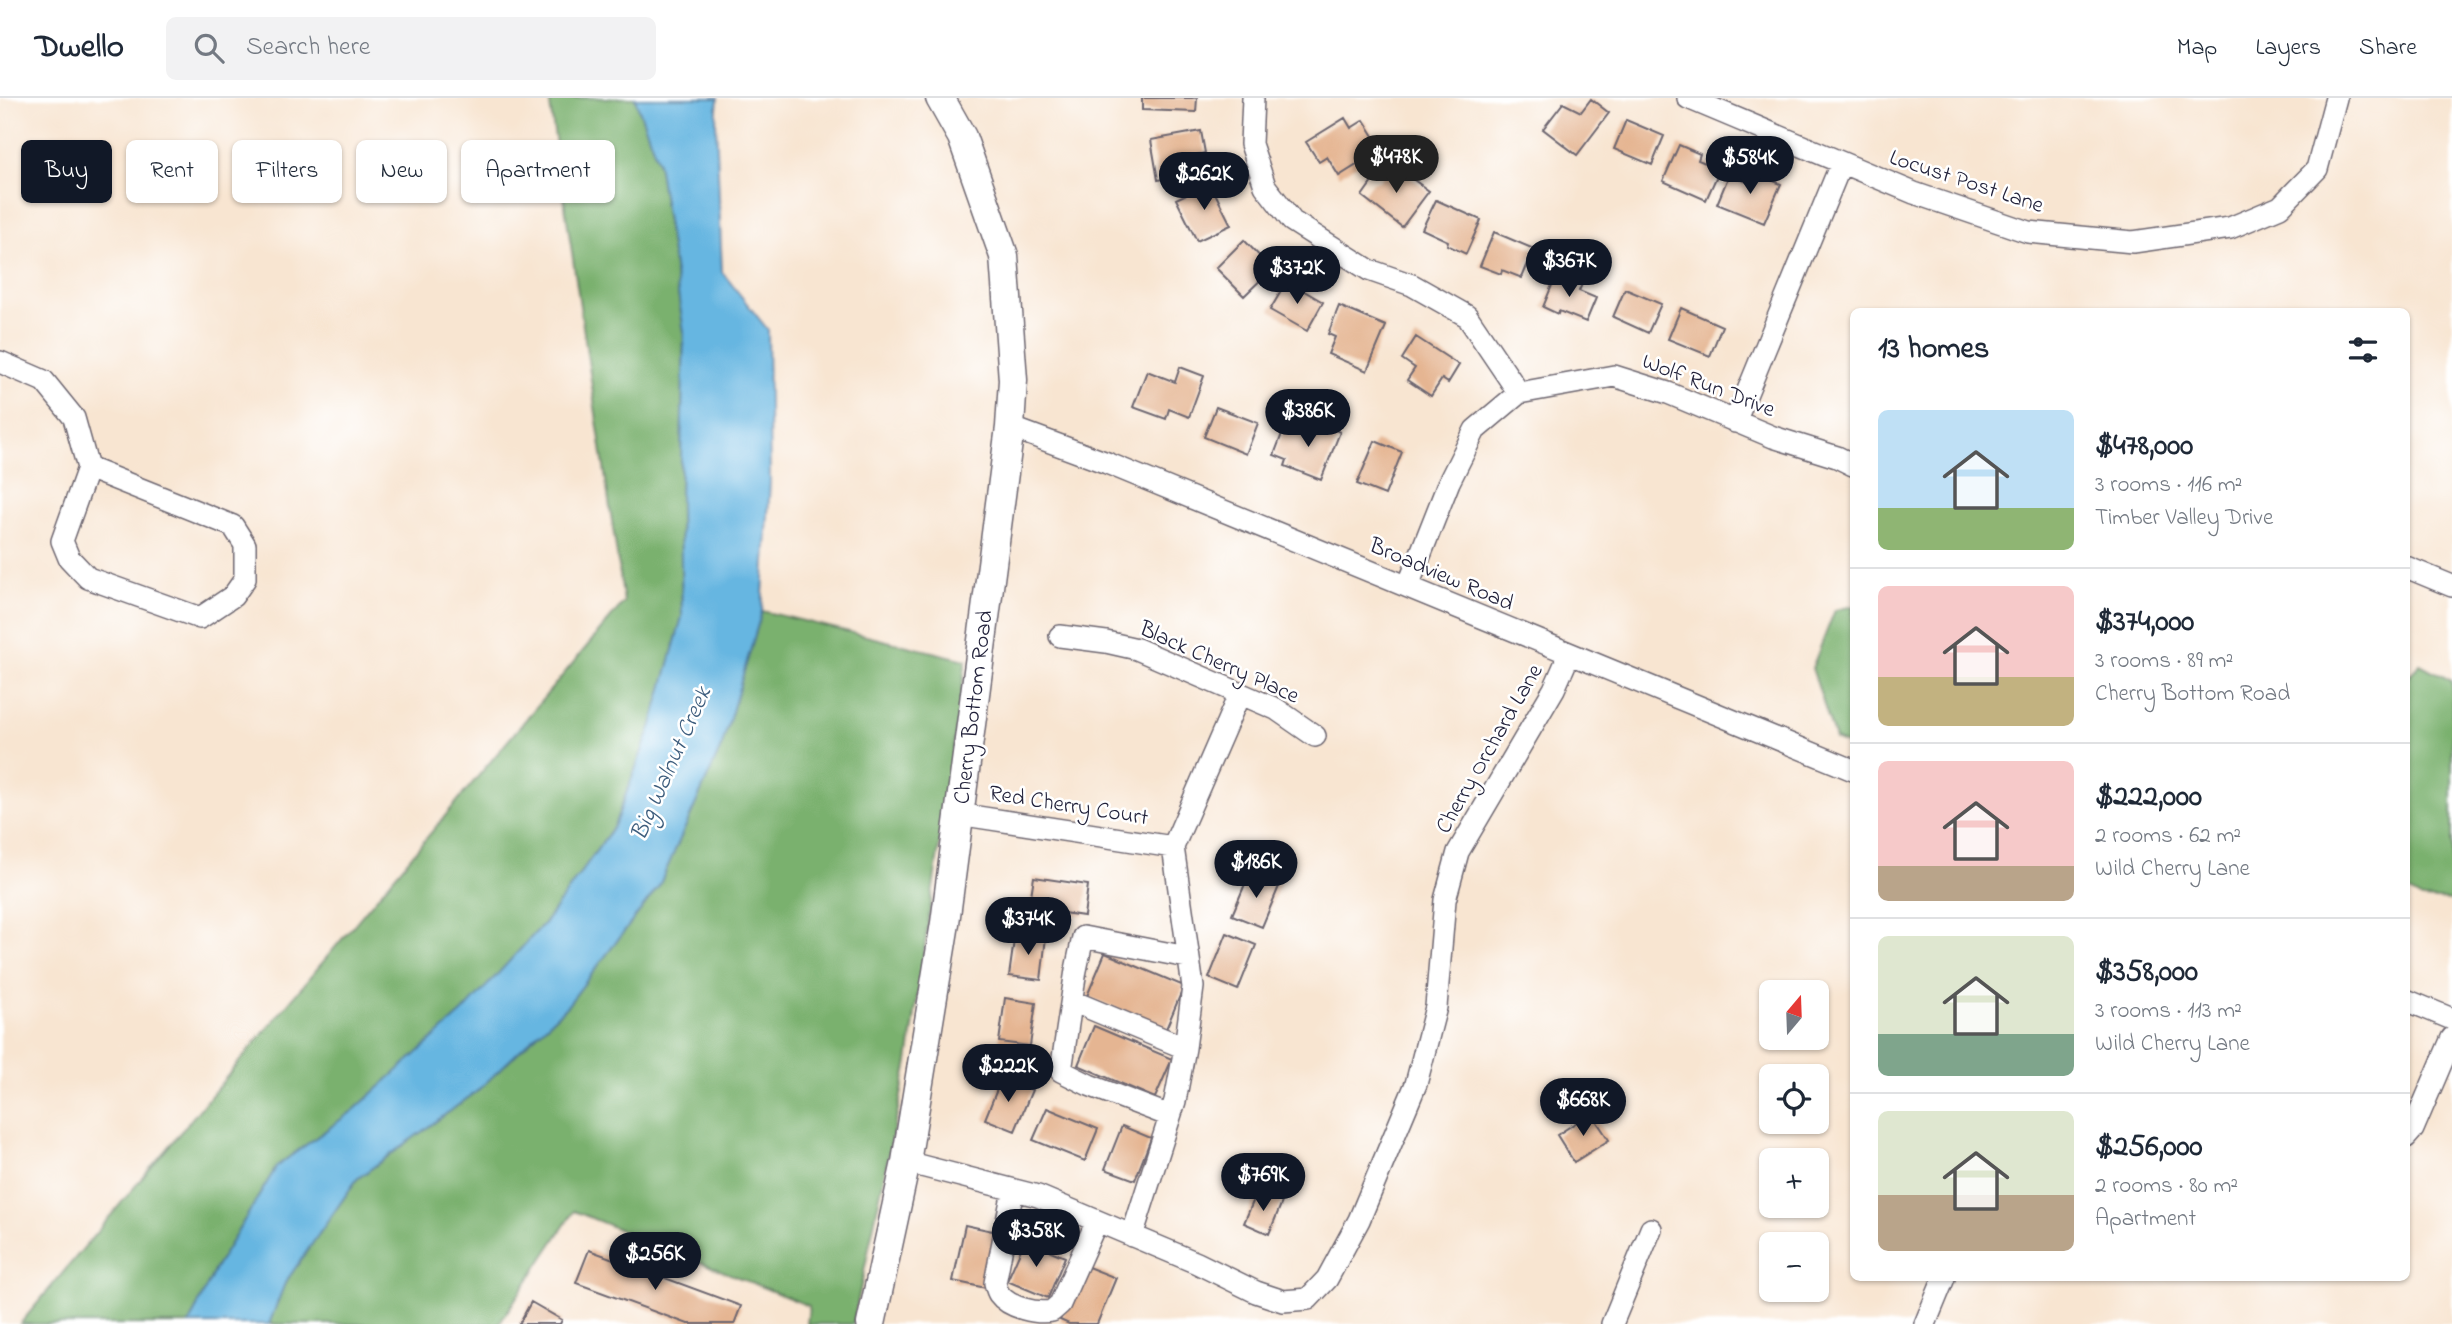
<!DOCTYPE html>
<meta charset="utf-8">
<style>
body{margin:0;font-family:"Indie Flower",sans-serif;background:#f2f2f3;color:#1f2937;height:100vh;display:flex;flex-direction:column;font-size:26px;white-space:nowrap}
*{box-sizing:border-box;margin:0}
p{font-size:23px;color:#747a83}
.icon{flex:none;width:38px;height:38px;fill:none;stroke:currentColor;stroke-width:2;stroke-linecap:round;stroke-linejoin:round}
.map{position:relative;flex:1;overflow:hidden}
.details{position:absolute;left:1850px;top:210px;width:560px;height:973px;display:flex;flex-direction:column;background:#fff;border-radius:10px;box-shadow:0 2px 5px #0004}
.details>*{flex:none}
.banner{position:absolute;left:21px;top:42px;width:665px;height:63px;display:flex;gap:14px}
.needle{width:46px;rotate:19deg}
.buttons{position:absolute;left:1759px;top:882px;display:grid;gap:14px}
.buttons a{display:grid;place-items:center;width:70px;height:70px;border-radius:10px;background:#fff;box-shadow:0 2px 5px #0004;font-size:35px}
.price{position:absolute;translate:-50% -60px;padding:0 16px;border-radius:24px;background:#111827;color:#fff;font-size:23px;line-height:46px;filter:drop-shadow(0 2px 4px #0008)}
.price::after{content:'';position:absolute;left:50%;top:42px;width:21px;height:16px;margin-left:-10px;background:inherit;clip-path:polygon(0 0,100% 0,50% 100%)}
.price.selected{background:#222;color:#fff}
ul{padding:0;list-style:none}
li{display:flex;align-items:center;gap:21px;height:175px;padding:0 28px}
li+li{border-top:2px solid #e0e1e3}
li span{display:grid;place-items:center;flex:none;width:196px;height:140px;border-radius:10px;color:#555}
li>.icon{margin-inline-start:auto}
span .icon{width:84px;height:84px;fill:#fffc;stroke-width:1}
li b{font-size:30px}
h2{display:flex;justify-content:space-between;align-items:center;height:84px;padding:0 28px;font-size:30px}
.chip{padding:0 24px;border-radius:10px;background:#fff;box-shadow:0 2px 5px #0004;font-size:24px;line-height:63px}
.chip.selected{background:#111827;color:#fff}
header{display:flex;align-items:center;gap:42px;box-sizing:border-box;height:98px;padding:0 35px;background:#fff;border-bottom:2px solid #e0e1e3}
header strong{font-size:33px}
nav{display:flex;gap:38px;margin-inline-start:auto;font-size:24px}
.search{width:490px;height:63px;background:#f2f2f3;display:flex;align-items:center;gap:18px;box-sizing:border-box;padding:0 24px;border-radius:10px;color:#747a83;font-size:26px}
.map>svg:first-child{display:block}
</style>
<header>
<strong>Dwello</strong>
<div class="search"><svg class="icon" aria-label="search" viewBox="0 0 24 24"><circle cx="10" cy="10" r="6"/><path d="M15 15l6 6"/></svg>Search here</div>
<nav><a>Map</a><a>Layers</a><a>Share</a></nav>
</header>
<div class="map">
<svg width="2452" height="1226" viewBox="0 0 2452 1226">
<rect width="100%" height="100%" fill="#fff"/>
<filter id="ink" filterUnits="userSpaceOnUse"><feTurbulence type="fractalNoise" baseFrequency=".0143" numOctaves="2"/><feDisplacementMap in="SourceGraphic" scale="14" xChannelSelector="R" yChannelSelector="G"/><feConvolveMatrix kernelMatrix="1 2 1 2 8 2 1 2 1" color-interpolation-filters="sRGB"/></filter>
<filter id="wash" filterUnits="userSpaceOnUse"><feTurbulence type="fractalNoise" baseFrequency=".00686" numOctaves="4" result="noise"/><feDisplacementMap in="SourceGraphic" scale="28" xChannelSelector="R" yChannelSelector="G"/><feGaussianBlur stdDeviation="1.57" result="paint"/><feColorMatrix in="noise" values="0 0 0 0 0 0 0 0 0 0 0 0 0 0 0 0 0 1.4 0 .05"/><feComposite in="paint" operator="in"/></filter>
<g filter="url(#wash)">
<rect width="100%" height="100%" fill="#f8e5d1"/>
<path fill="#7ab16e" stroke="#4e6a54" stroke-width="2" d="M 549,0 L 635,0 L 658,64 L 684,234 L 680,404 L 682,519 L 652,627 L 614,728 L 547,822 L 464,914 L 354,1012 L 277,1068 L 215,1171 L 189,1226 L 20,1226 L 624,504 Z
M 1853,508 L 1853,649 L 1835,641 L 1812,570 L 1835,512 Z
M 762,513 L 966,562 L 908,964 L 853,1226 L 807,1226 L 809,1208 L 574,1113 L 499,1226 L 269,1226 L 285,1185 L 357,1081 L 476,994 L 567,908 L 659,788 L 722,647 Z
M 2420,566 L 2452,583 L 2452,803 L 2422,801 L 2406,792 L 2406,581 Z"/>
<path fill="#66b6e1" stroke="#446c8e" stroke-width="2" d="M 635,0 L 718,0 L 716,24 L 722,174 L 768,232 L 770,384 L 762,513 L 722,647 L 659,788 L 567,908 L 476,994 L 357,1081 L 285,1185 L 269,1226 L 189,1226 L 215,1171 L 277,1068 L 354,1012 L 463,914 L 547,822 L 614,728 L 652,627 L 682,519 L 680,404 L 684,234 L 658,64 Z"/>
<g id="blocks">
<path fill="#e5b592" d="M 1142,0 L 1197,0 L 1196,14 L 1142,12 Z
M 1591,1 L 1609,15 L 1577,57 L 1543,31 L 1563,5 L 1581,14 Z
M 1345,20 L 1351,30 L 1364,22 L 1382,51 L 1339,78 L 1327,59 L 1319,64 L 1306,44 Z
M 1626,22 L 1664,38 L 1652,67 L 1614,51 Z
M 1201,33 L 1205,55 L 1186,59 L 1189,76 L 1158,82 L 1151,42 Z
M 1679,47 L 1700,56 L 1698,62 L 1720,71 L 1706,102 L 1663,83 Z
M 1392,66 L 1429,93 L 1402,129 L 1362,98 L 1372,84 L 1379,83 Z
M 1751,74 L 1781,86 L 1764,125 L 1717,106 L 1729,77 L 1747,84 Z
M 1210,85 L 1231,127 L 1197,143 L 1176,101 Z
M 1436,102 L 1481,122 L 1466,156 L 1447,147 L 1448,143 L 1422,131 Z
M 1494,134 L 1534,151 L 1522,180 L 1502,172 L 1501,176 L 1480,168 Z
M 1244,142 L 1272,171 L 1244,198 L 1216,170 Z
M 1557,175 L 1582,186 L 1579,193 L 1596,200 L 1586,224 L 1559,213 L 1558,216 L 1543,209 Z
M 1287,183 L 1323,204 L 1307,233 L 1270,212 Z
M 1625,191 L 1661,206 L 1648,235 L 1613,219 Z
M 1339,208 L 1386,228 L 1367,273 L 1328,256 L 1335,239 L 1328,236 Z
M 1681,210 L 1722,228 L 1710,258 L 1668,241 Z
M 1416,239 L 1459,267 L 1448,285 L 1442,281 L 1431,298 L 1407,282 L 1415,270 L 1402,261 Z
M 1180,269 L 1204,278 L 1189,319 L 1169,311 L 1166,321 L 1133,309 L 1147,273 L 1175,284 Z
M 1216,309 L 1258,325 L 1246,356 L 1204,339 Z
M 1313,323 L 1340,334 L 1321,382 L 1285,368 L 1287,362 L 1274,357 L 1285,328 L 1307,337 Z
M 1375,343 L 1402,354 L 1385,397 L 1357,386 Z
M 1250,774 L 1280,786 L 1262,829 L 1232,817 Z
M 1034,779 L 1088,787 L 1084,818 L 1029,810 Z
M 1015,835 L 1046,839 L 1041,882 L 1009,878 Z
M 1227,835 L 1256,847 L 1238,892 L 1209,880 Z
M 1105,855 L 1184,888 L 1166,931 L 1087,898 Z
M 1005,900 L 1036,905 L 1030,948 L 999,944 Z
M 1094,928 L 1172,961 L 1155,1000 L 1078,967 Z
M 1002,979 L 1032,992 L 1015,1033 L 985,1021 Z
M 1047,1010 L 1098,1031 L 1085,1063 L 1033,1042 Z
M 1591,1015 L 1609,1042 L 1574,1064 L 1557,1037 Z
M 1122,1028 L 1151,1040 L 1135,1082 L 1105,1071 Z
M 1257,1094 L 1282,1104 L 1269,1136 L 1244,1125 Z
M 965,1127 L 997,1134 L 986,1190 L 953,1183 Z
M 1025,1142 L 1065,1159 L 1048,1200 L 1007,1183 Z
M 589,1152 L 741,1208 L 734,1226 L 688,1226 L 576,1185 Z
M 1083,1167 L 1116,1180 L 1097,1226 L 1069,1226 L 1060,1222 Z
M 531,1204 L 562,1222 L 560,1226 L 519,1226 Z"/>
</g>
</g>
<g filter="url(#ink)">
<use href="#blocks" fill-opacity="0" stroke="#6d6670" stroke-width="2"/>
<g fill="none" stroke-linecap="round" stroke-linejoin="round">
<defs>
<path id="minor" d="M 1253,0 L 1251,46 L 1265,88 L 1292,123 L 1369,172 L 1412,187 L 1467,218 L 1519,295
M 1688,0 L 1914,95 L 2028,134 L 2133,144 L 2230,130 L 2280,109 L 2317,71 L 2336,0
M 0,264 L 44,283 L 74,320 L 88,370 L 62,443 L 69,460 L 88,480 L 200,520 L 233,498 L 245,481 L 245,447 L 233,428 L 88,370
M 1735,324 L 1841,66
M 1010,329 L 1107,365 L 1853,672
M 2406,469 L 2452,488
M 1408,488 L 1449,384 L 1475,332 L 1519,295 L 1614,278 L 1668,295 L 1773,339 L 1837,359 L 1853,367
M 1060,538 L 1106,544 L 1137,551 L 1276,611 L 1315,638
M 958,716 L 1173,749
M 2406,902 L 2452,921
M 1072,903 L 1185,950
M 1170,1018 L 1089,987 L 1061,973 L 1076,872 L 1083,839 L 1187,859
M 2406,1039 L 2413,1031 L 2452,940
M 906,1064 L 1038,1098 L 1197,1165 L 1256,1194 L 1283,1203 L 1308,1201 L 1327,1181 L 1359,1122 L 1416,986 L 1436,909 L 1445,802 L 1458,754 L 1554,591 L 1569,557
M 1013,1092 L 995,1185 C 996,1189 997,1193 999,1196 C 1009,1210 1037,1216 1052,1213 L 1060,1206 L 1097,1123
M 1132,1138 L 1175,1003 L 1185,950 L 1193,889 L 1173,749 L 1240,595
M 1612,1226 L 1651,1131
M 1925,1226 L 1944,1180"/>
<path id="major" d="M 871,1226 L 906,1064 L 945,825 L 1010,329 L 1013,282 L 1004,158 L 962,39 L 940,0"/>
</defs>
<use href="#minor" stroke="#6d6670" stroke-width="24"/>
<use href="#major" stroke="#6d6670" stroke-width="31"/>
<use href="#minor" stroke="#fff" stroke-width="21"/>
<use href="#major" stroke="#fff" stroke-width="28"/>
</g>
</g>
<g text-anchor="middle" stroke-width="5" stroke-linejoin="round" paint-order="stroke">
<g font-size="23" fill="#22223b" stroke="#fff">
<text transform="translate(1967 82) rotate(18)" y="8">Locust Post Lane</text>
<text transform="translate(1709 286) rotate(21)" y="8">Wolf Run Drive</text>
<text transform="translate(1442 475) rotate(23)" y="8">Broadview Road</text>
<text transform="translate(1220 563) rotate(24)" y="8">Black Cherry Place</text>
<text transform="translate(972 609) rotate(-83)" y="8">Cherry Bottom Road</text>
<text transform="translate(1488 650) rotate(-60)" y="8">Cherry Orchard Lane</text>
<text transform="translate(1069 706) rotate(9)" y="8">Red Cherry Court</text>
</g>
<g font-size="24" font-style="italic" fill="#3d5d7d" stroke="#fff">
<text transform="translate(670 665) rotate(-66)" y="8">Big Walnut Creek</text>
</g>
</g>
</svg>
<div class="buttons">
<a><svg class="needle" viewBox="-14 -14 28 28"><path d="M0-13l5 13h-10z" fill="#e53935"/><path d="M0 13l5-13h-10z" fill="#747a83"/></svg></a>
<a><svg class="icon" aria-label="locate" viewBox="0 0 24 24"><circle cx="12" cy="12" r="6"/><path d="M12 2v4M12 18v4M2 12h4M18 12h4"/></svg></a>
<a>+</a>
<a>−</a>
</div>
<b class="price selected" style="left:1396px;top:97px">$478K</b>
<b class="price" style="left:1750px;top:98px">$584K</b>
<b class="price" style="left:1204px;top:114px">$262K</b>
<b class="price" style="left:1569px;top:201px">$367K</b>
<b class="price" style="left:1297px;top:208px">$372K</b>
<b class="price" style="left:1308px;top:351px">$386K</b>
<b class="price" style="left:1256px;top:802px">$186K</b>
<b class="price" style="left:1028px;top:859px">$374K</b>
<b class="price" style="left:1008px;top:1006px">$222K</b>
<b class="price" style="left:1583px;top:1040px">$668K</b>
<b class="price" style="left:1263px;top:1115px">$769K</b>
<b class="price" style="left:1036px;top:1171px">$358K</b>
<b class="price" style="left:655px;top:1194px">$256K</b>
<div class="banner">
<a class="chip selected">Buy</a>
<a class="chip">Rent</a>
<a class="chip">Filters</a>
<a class="chip">New</a>
<a class="chip">Apartment</a>
</div>
<section class="details">
<h2>13 homes<svg class="icon" aria-label="filters" viewBox="0 0 24 24"><path d="M4 7h16M4 17h16"/><circle cx="9" cy="7" r="2"/><circle cx="15" cy="17" r="2"/></svg></h2>
<ul>
<li><span style="background:linear-gradient(#bfe0f5 70%,#8fb573 0)"><svg class="icon" aria-label="home" viewBox="0 0 24 24"><path d="M3 11l9-7 9 7M6 9v11h12V9"/></svg></span><div><b>$478,000</b><p>3 rooms · 116 m²</p><p>Timber Valley Drive</p></div></li>
<li><span style="background:linear-gradient(#f6c9c9 65%,#c2b280 0)"><svg class="icon" aria-label="home" viewBox="0 0 24 24"><path d="M3 11l9-7 9 7M6 9v11h12V9"/></svg></span><div><b>$374,000</b><p>3 rooms · 89 m²</p><p>Cherry Bottom Road</p></div></li>
<li><span style="background:linear-gradient(#f6c9c9 75%,#b9a48a 0)"><svg class="icon" aria-label="home" viewBox="0 0 24 24"><path d="M3 11l9-7 9 7M6 9v11h12V9"/></svg></span><div><b>$222,000</b><p>2 rooms · 62 m²</p><p>Wild Cherry Lane</p></div></li>
<li><span style="background:linear-gradient(#dfe7d0 70%,#7fa58c 0)"><svg class="icon" aria-label="home" viewBox="0 0 24 24"><path d="M3 11l9-7 9 7M6 9v11h12V9"/></svg></span><div><b>$358,000</b><p>3 rooms · 113 m²</p><p>Wild Cherry Lane</p></div></li>
<li><span style="background:linear-gradient(#dfe7d0 60%,#b9a48a 0)"><svg class="icon" aria-label="home" viewBox="0 0 24 24"><path d="M3 11l9-7 9 7M6 9v11h12V9"/></svg></span><div><b>$256,000</b><p>2 rooms · 80 m²</p><p>Apartment</p></div></li>
</ul>
</section>
</div>
